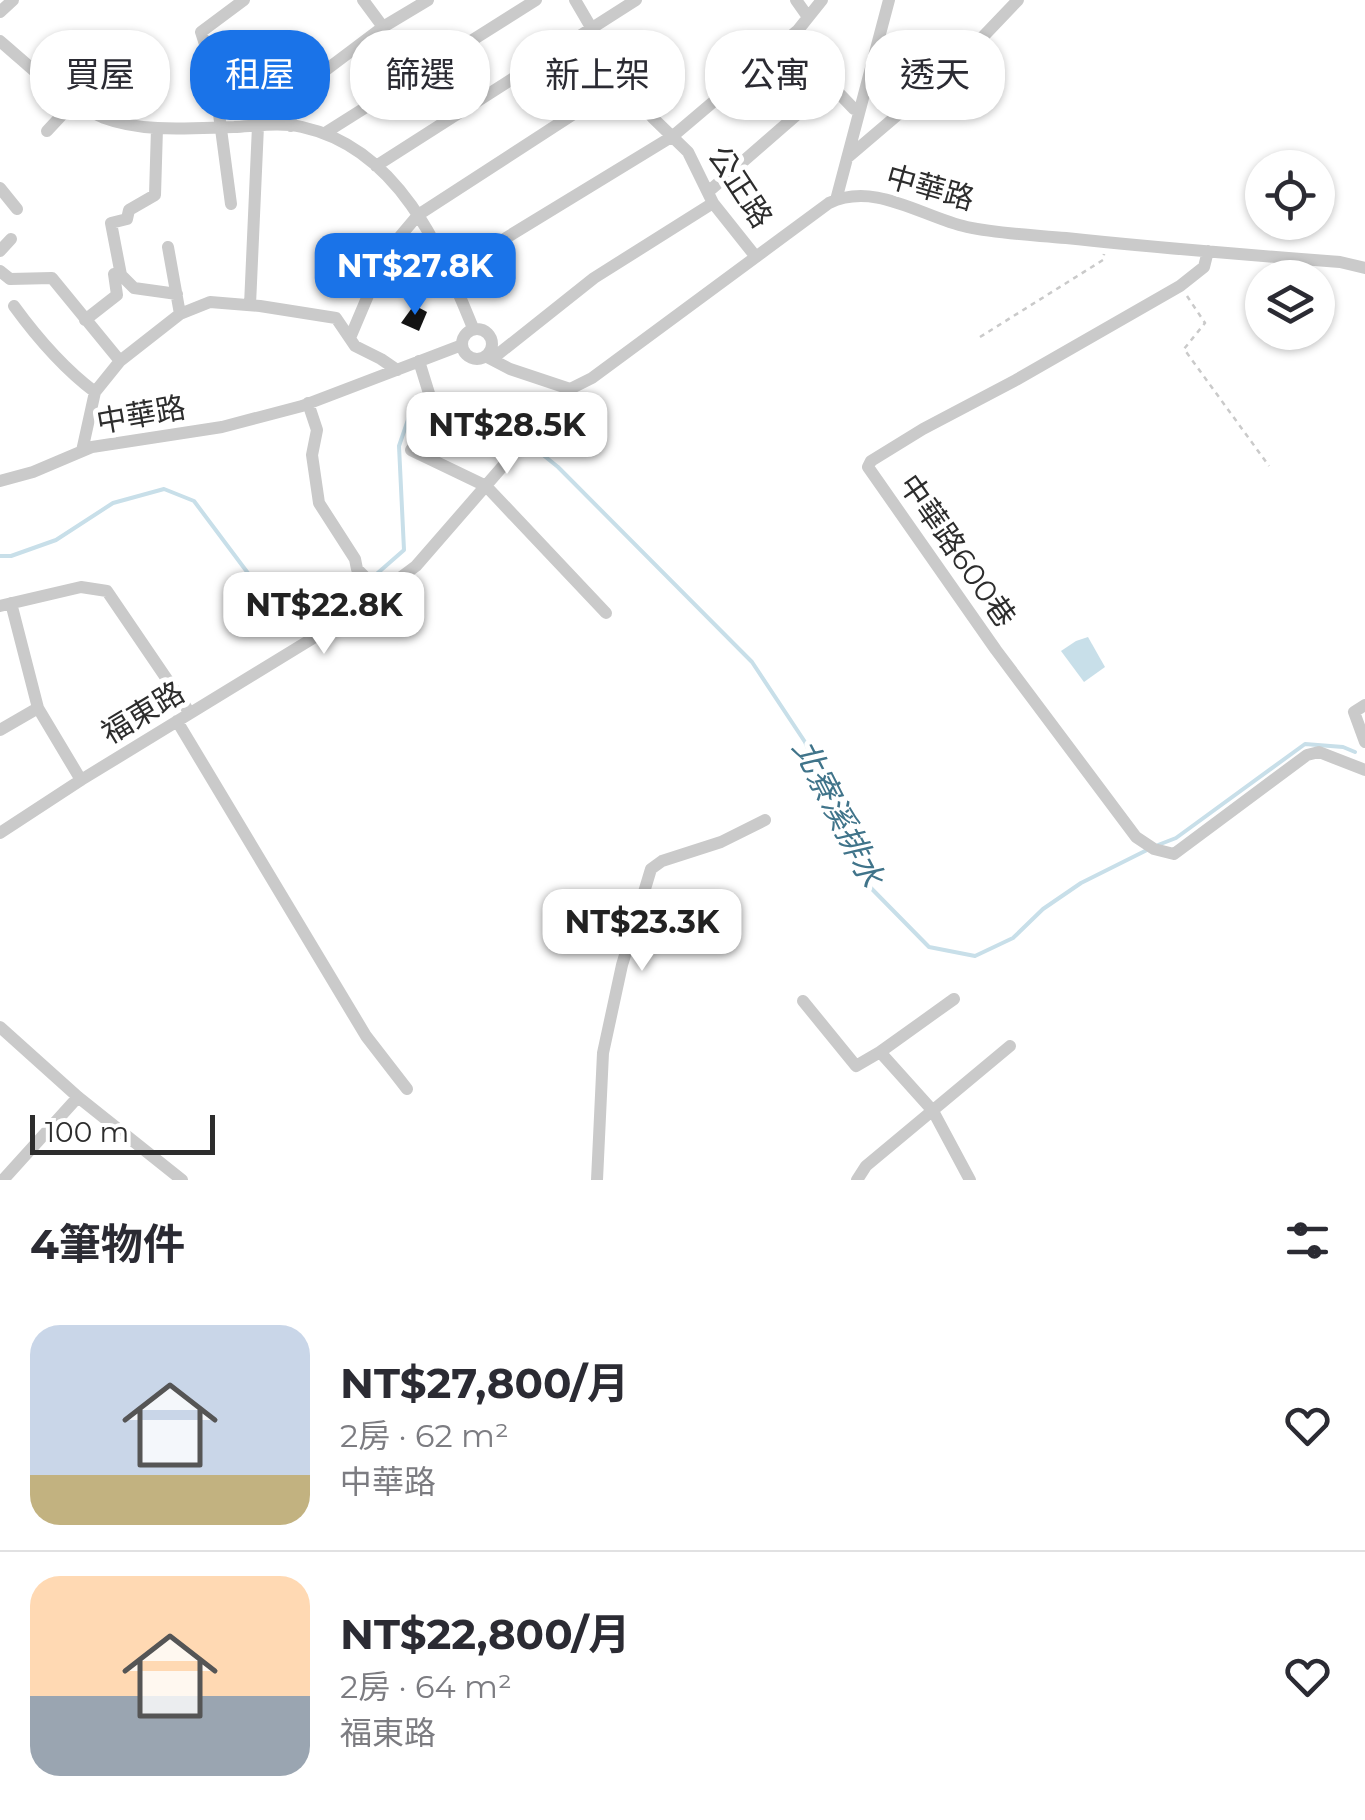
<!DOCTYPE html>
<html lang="zh-TW">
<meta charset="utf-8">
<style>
body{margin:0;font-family:Montserrat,"Noto Sans TC",sans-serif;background:#f7f7f7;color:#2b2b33;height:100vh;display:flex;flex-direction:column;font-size:38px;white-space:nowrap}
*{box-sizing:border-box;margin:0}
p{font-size:32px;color:#7c7c81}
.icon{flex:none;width:55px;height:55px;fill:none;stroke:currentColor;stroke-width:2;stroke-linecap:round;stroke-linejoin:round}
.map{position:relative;height:1180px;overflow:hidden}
.side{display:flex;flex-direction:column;background:#fff;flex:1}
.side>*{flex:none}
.banner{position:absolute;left:30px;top:30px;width:1305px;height:90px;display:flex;gap:20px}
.tools{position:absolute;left:1245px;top:150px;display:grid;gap:20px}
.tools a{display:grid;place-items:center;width:90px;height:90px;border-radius:50%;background:#fff;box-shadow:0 2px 8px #0004;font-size:50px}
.scale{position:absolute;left:30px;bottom:25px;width:185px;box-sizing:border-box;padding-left:10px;border:5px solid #2d2d2d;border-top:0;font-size:28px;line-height:35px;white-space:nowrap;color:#2d2d2d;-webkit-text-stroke:8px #fff;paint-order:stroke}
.price{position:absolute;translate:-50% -85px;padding:0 22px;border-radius:20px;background:#fff;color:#222;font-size:32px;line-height:65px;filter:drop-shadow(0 2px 5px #0008)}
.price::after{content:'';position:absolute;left:50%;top:60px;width:30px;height:22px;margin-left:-15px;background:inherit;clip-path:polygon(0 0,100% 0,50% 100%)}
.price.selected{background:#1a73e8;color:#fff}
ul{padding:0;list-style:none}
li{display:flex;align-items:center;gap:30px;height:250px;padding:0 30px}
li+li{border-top:2px solid #e1e1e2}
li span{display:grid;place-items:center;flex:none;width:280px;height:200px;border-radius:30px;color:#555}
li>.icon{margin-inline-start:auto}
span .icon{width:120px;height:120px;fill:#fffc;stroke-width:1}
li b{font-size:42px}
h2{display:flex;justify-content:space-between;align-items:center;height:120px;padding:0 30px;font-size:42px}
.chip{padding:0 35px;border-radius:40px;background:#fff;box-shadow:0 2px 8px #0004;font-size:35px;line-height:90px}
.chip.selected{background:#1a73e8;color:#fff}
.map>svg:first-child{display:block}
</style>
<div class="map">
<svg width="1365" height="1180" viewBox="0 0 1365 1180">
<rect width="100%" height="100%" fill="#fff"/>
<path fill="#c8dfe9" d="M 1088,637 L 1105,667 L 1084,682 L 1061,651 L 1076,641 Z"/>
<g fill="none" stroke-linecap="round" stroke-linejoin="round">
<path stroke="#c8dfe9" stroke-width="4" d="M 537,450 L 558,467 L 752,662 L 805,742 L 868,885 L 929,947 L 975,956 L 1013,938 L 1043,909 L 1081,883 L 1149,849
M 0,556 L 11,556 L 56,540 L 113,503 L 164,489 L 194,501 L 277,612 L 341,605 L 365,584
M 372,578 L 404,550 L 399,446 L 410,414 L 428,406
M 1158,845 L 1176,838 L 1305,744 L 1343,747 L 1355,752"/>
</g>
<path fill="#141414" d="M 414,305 L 427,312 L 419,331 L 401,323 Z"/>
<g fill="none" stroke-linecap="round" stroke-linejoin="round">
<path stroke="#cacaca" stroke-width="2.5" stroke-dasharray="5 5" stroke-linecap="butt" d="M 1187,296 L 1205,323 L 1184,349 L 1269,466
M 980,337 L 1103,260 L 1104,254"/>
<path stroke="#cacaca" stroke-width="12" d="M 363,0 L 383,27
M 575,0 L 623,82 L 653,118 L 688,152 L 713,203 L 756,257
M 796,0 L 808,17
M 0,12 L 13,0
M 0,41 C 32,68 65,102 104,118 C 144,133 192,128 234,127 C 255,126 281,122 302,127 C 398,148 440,247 473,328
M 291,126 L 290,97 L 383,27 L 428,0
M 157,128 L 155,195 L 129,210 L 127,219 L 111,223 L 121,275 L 134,288 L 177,294
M 47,131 L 74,102
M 325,133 L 536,0
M 847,158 L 955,66 L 1018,0
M 376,166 L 636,0
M 0,188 L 17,209
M 708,192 L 831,85 L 854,109
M 836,200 L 889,0
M 231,204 L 213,69 L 201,32 L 244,0
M 168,247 L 180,314
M 0,251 L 11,239
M 1208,251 L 1204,267 L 1180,286 L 1016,380 L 923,429 L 871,461 L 868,467 L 996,650 L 1136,837 L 1154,849 L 1174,854 L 1307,755 L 1319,752 L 1365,770
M 0,271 L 10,279 L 52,278 L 120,361
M 450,272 L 673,136 L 798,30 L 822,0
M 250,305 L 258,126
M 14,306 C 38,339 63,368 95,392
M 85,320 L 117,295 L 114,274
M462 344a15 15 0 1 1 30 0a15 15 0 1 1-30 0Z
M 350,338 L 386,253 L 418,215 L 623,82
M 487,357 L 510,369 L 570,389 L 592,378 L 829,203 C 875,181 922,217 967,227 C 999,234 1034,235 1066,238 C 1157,248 1249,255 1340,262 L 1365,268
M 492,359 L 594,278 L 713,203
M 419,361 L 436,416 L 411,450 L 486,486 L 606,613
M 308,403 L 317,430 L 312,455 L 319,503 L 355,559 L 357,569 L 382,594
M 82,451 L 95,392 L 120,361 L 180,314 L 210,302 L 260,306 L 336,318 L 355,346 L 381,359 L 397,370
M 0,481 L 33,472 L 92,447 L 222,427 L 302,406 L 462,345
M 11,603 L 38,708 L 81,780
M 0,606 L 81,587 L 107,591 L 190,713
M 1365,705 L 1354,712 L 1365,742
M 177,721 L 366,1036 L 407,1089
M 0,730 L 38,708
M 0,833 L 81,780 L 346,618 L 416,566 L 570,389
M 803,1001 L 856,1066 L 880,1052 L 933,1111 L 970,1180
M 0,1027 L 78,1097 L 182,1180
M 880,1052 L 954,999
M 3,1180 L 78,1097
M 597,1180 L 603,1053 L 622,965 L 651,869 L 662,861 L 721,842 L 765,820
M 857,1180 L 866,1166 L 1010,1046"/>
</g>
<g text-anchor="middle" stroke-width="10" stroke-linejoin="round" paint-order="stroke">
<g font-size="30" fill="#2d2d2d" stroke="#fff">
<text transform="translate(740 187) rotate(57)" y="10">公正路</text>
<text transform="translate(930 188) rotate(16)" y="10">中華路</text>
<text transform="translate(141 415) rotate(-10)" y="10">中華路</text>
<text transform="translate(957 551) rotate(55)" y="10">中華路600巷</text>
<text transform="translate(143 713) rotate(-31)" y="10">福東路</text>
</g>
<g font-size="32" font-style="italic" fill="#40748a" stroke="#fff">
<text transform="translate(838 813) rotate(63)" y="11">北寮溪排水</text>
</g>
</g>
</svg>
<div class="tools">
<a><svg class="icon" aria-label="locate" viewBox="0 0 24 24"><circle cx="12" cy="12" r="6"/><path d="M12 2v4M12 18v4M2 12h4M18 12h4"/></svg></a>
<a><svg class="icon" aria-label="layers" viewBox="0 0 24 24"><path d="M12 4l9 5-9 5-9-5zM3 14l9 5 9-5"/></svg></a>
</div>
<div class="scale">100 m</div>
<b class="price selected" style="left:415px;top:318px">NT$27.8K</b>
<b class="price" style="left:507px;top:477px">NT$28.5K</b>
<b class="price" style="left:324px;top:657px">NT$22.8K</b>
<b class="price" style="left:642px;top:974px">NT$23.3K</b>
<div class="banner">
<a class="chip">買屋</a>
<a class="chip selected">租屋</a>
<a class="chip">篩選</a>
<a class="chip">新上架</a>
<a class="chip">公寓</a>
<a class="chip">透天</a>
</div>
</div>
<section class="side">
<h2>4筆物件<svg class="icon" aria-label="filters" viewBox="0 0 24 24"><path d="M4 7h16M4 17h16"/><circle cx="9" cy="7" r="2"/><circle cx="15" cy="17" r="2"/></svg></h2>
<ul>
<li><span style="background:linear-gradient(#c9d6e8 75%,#c2b280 0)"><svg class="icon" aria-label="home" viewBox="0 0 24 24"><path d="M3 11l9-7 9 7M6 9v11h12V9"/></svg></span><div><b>NT$27,800/月</b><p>2房 · 62 m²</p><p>中華路</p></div><svg class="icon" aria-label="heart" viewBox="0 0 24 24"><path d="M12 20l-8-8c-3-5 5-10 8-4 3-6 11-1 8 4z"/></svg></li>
<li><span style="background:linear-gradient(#ffd9b3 60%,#9aa5b1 0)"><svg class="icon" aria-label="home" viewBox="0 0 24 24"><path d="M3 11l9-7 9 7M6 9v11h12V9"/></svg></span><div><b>NT$22,800/月</b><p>2房 · 64 m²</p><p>福東路</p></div><svg class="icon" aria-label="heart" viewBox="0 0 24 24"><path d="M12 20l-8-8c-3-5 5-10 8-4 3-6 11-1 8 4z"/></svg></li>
</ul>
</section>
